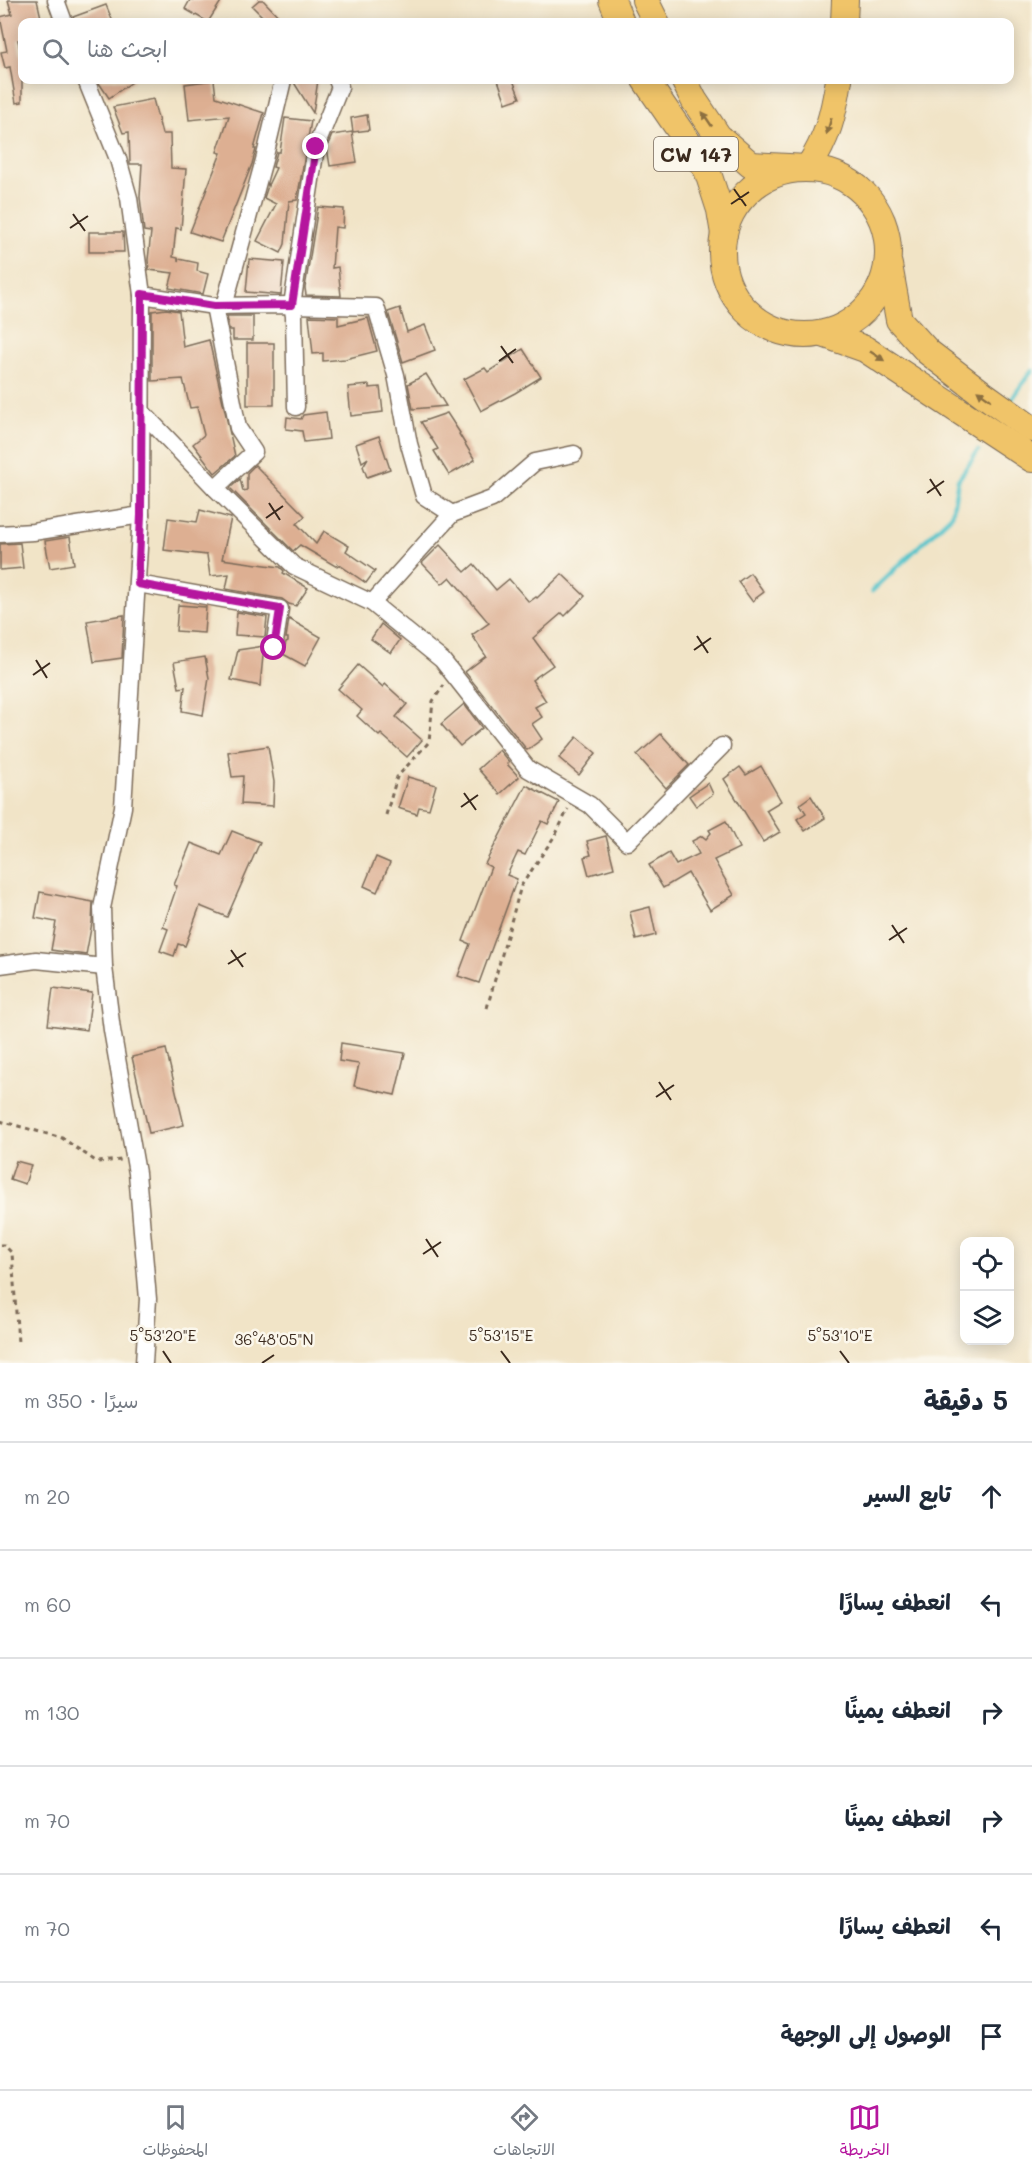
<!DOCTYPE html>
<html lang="ar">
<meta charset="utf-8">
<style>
:root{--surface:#fff;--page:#f2f2f3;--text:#1f2937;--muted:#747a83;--line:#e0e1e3;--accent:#b5179e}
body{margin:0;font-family:Mali,"Playpen Sans Arabic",sans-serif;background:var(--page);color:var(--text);direction:rtl}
.controls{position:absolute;right:18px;bottom:18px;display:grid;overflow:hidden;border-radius:12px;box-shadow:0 3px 15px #0003}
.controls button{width:54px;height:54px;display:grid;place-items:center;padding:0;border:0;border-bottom:2px solid var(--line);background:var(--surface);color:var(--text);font:30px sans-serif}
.stop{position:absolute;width:18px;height:18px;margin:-14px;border:4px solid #b5179e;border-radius:50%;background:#fff}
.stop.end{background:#b5179e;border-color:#fff;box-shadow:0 2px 6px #0008}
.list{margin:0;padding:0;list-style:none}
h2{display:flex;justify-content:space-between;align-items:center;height:78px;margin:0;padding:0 24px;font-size:26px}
h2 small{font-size:20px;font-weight:400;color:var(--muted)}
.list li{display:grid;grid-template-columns:39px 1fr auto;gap:18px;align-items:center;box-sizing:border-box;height:108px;padding:0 24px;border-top:2px solid var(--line)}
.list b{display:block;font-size:22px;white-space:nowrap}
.list em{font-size:20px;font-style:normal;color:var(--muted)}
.icon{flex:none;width:33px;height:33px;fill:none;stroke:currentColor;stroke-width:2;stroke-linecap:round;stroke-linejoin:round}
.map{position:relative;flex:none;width:1032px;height:1363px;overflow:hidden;direction:ltr}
.search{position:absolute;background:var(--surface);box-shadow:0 3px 15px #0003;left:18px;right:18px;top:18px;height:66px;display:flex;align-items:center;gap:15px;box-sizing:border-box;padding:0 21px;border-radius:12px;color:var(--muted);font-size:22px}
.sheet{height:726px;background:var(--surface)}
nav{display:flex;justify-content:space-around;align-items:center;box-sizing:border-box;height:84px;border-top:2px solid var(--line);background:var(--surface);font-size:16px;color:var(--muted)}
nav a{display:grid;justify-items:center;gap:3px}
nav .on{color:var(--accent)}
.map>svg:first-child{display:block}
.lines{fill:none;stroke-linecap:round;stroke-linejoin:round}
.stream{stroke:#56c4cb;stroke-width:4.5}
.building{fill:#ddaf92}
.minor-casing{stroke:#7b6b59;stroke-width:19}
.highway-casing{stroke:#7b6b59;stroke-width:28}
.path{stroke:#7b6b59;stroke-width:3;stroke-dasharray:4.5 4.5;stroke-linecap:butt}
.minor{stroke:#fff;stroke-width:16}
.highway{stroke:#f0c469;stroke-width:26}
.oneway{fill:#8c6f40}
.route{stroke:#b5179e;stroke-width:8}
.ticks{fill:none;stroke:#3b2a1e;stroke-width:2}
.labels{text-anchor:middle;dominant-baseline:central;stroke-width:5;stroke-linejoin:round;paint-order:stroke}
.shield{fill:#fbf7ec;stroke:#75685c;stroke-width:1.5}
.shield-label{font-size:20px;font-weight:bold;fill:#3b2a1e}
.ticks-label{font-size:15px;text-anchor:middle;fill:#3b2a1e;stroke:#fbf7ec;stroke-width:5;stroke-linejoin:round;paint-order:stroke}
</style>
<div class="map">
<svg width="1032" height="1363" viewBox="0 0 1032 1363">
<rect width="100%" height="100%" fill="#fbf7ec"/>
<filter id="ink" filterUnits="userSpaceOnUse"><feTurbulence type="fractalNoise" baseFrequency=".0167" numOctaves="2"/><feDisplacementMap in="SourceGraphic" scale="12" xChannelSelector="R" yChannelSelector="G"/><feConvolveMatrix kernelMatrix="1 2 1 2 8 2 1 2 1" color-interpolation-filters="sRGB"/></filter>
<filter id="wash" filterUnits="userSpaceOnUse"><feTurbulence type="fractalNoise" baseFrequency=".008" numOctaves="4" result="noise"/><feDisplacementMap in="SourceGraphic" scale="24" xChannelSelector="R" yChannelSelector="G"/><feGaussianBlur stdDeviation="1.35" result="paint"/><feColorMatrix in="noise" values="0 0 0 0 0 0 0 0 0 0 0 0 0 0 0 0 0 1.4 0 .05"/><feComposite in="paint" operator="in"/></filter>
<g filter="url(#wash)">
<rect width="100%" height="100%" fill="#f1e4c7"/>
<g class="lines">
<!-- stream -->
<g class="stream">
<path d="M1010,402L1032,370"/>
<path d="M872,591L952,515L958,480L978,451"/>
</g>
</g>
<g id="blocks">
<!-- building -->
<g class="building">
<path d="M8,0H37L42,22H22V40H18L22,58V102L16,103L10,67L5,68L1,52L7,51L0,17L12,14Z"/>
<path d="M190,0H222L208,22L185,9Z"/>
<path d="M259,0H263L284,22H268L252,6Z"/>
<path d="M106,5L113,22H74L73,17Z"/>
<path d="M97,80H135L109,98Z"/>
<path d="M214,80L216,97L264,113L254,149H256L252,164L221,242L190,232L221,153L217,152L229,116L189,120L185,84Z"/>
<path d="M293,80H318L313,113L293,81Z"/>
<path d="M498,80H513L520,98L506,103Z"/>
<path d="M153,99L162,134H170L171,168L186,169L181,229L176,228L173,257L178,258V261L179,259L198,263L197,271L208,274L203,294L169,288L173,273L149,270L148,260L151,232L144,231L140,197L142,164H130L129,132L123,133L113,107Z"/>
<path d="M367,115L369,130L353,132L351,118Z"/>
<path d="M285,118L311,121L297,200L289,201L285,244L281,253L257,241L276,204L264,198L269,183L276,168L273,167L277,152H280Z"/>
<path d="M352,132L357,162L330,166L327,147L332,135Z"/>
<path d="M318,207L344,209L343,228L335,227L332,268L338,267L341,296L306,295L305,288Z"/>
<path d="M89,232H123L124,252H89Z"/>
<path d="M249,259L284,262L281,295L246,292Z"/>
<path d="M400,308L407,332L425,325L435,350L403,362L388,312Z"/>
<path d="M166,309L179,311L183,347L209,340L235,456L215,473L193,444L204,435L197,407L190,408L183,379L152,381V311Z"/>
<path d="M227,316H253V340H233V330H229Z"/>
<path d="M309,316L338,317V325L368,318L377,351L345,359L323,361V353L313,354Z"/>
<rect x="247" y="343" width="27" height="62"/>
<path d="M523,349L541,377L515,393L481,411L464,379L485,368L488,372Z"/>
<path d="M426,374L446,406L413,409L408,384Z"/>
<path d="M369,385V388L380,387L383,412L351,416L348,387Z"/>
<path d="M326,412L329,439L304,442L302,431L286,429L287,417L301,419L303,415Z"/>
<path d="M447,413L460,433L459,434L475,460L449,475L434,451L438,449L421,422Z"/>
<path d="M379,436L390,469L367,477L363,466L368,458L362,462L356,444Z"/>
<path d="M255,465L305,516L297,524L316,544L324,531L349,546L346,551L375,571L366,583L338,564L337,567L300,545L293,551L230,488L240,479L243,491L247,490V473Z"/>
<path d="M200,510L231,518L222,559L280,567L284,571L283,573L308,588L296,606L289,604L282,599L226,589L229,574L210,576L207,555L164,550L168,518L197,522Z"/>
<path d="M70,537L74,564L50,568L45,541Z"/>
<path d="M20,543L23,568L0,570V544Z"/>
<path d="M440,545L465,572L474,564L496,590L509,579L529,602L536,597L537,598L562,574L585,596L565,616L562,613L533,638L553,665L532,680L546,701L535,707L542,717L532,724L542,739L527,750L465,672L486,656L472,635L489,623L450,577L442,584L422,563Z"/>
<path d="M750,573L764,592L752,601L738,582Z"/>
<path d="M178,605L206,607L204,633L176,631Z"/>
<path d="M237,612L267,617L265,637L235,635Z"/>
<path d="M124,615L122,658L94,662L87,621Z"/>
<path d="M289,619L321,637L305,666L283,654L286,642L288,641V638H286Z"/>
<path d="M381,624L400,640L391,653L371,639Z"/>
<path d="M264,646L260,686L231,680L238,650Z"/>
<path d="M205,657L209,678L203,715L182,711L185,687L179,688L174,662Z"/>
<path d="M358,665L383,687L385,684L407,704L396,717L422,740L407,757L381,734L379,736L357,716L362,710L338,689Z"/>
<path d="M464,704L482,728L460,746L441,724Z"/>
<path d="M661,734L689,765L666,788L637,755Z"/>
<path d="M577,737L596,753L579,775L559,758Z"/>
<path d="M268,746L274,782L273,806L241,804L243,776L232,777L228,752Z"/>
<path d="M499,750L509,762L507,764L519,777L500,794L478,769Z"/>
<path d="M761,766L781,801L766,810L780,832L763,842L724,779L740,767L746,775Z"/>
<path d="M408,777L436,785L429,809L419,807L417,814L398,808Z"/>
<path d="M708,783L713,794L696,806L689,796Z"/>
<path d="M526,785L559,802L548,824L542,821L525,855L518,852L507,875L517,879L479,983L458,976L470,944L463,941L491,867L485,864Z"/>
<path d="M811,796L825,818L805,831L797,819L806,813L800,804Z"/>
<path d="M726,821L739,848L714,860L734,895L710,910L688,873L663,888L649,865L669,853L676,865L699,854L692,841L702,836L706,839L711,833L709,830Z"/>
<path d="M232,831L260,842L227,917L200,906L185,946L178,944L174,956L160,951L168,929L163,927L177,886L174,885L191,843L221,855Z"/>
<path d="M606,836L614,868L589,875L584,857L591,855L587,841Z"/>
<path d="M376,857L390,863L377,892L364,886Z"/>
<path d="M40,892L93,902L92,923L86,955L51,950L56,922L35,918Z"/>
<path d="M650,907L656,935L636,940L630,912Z"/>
<path d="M53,988L92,993L87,1030L48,1025Z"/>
<path d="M341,1043L405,1053L395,1095L354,1086L359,1064L339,1061Z"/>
<path d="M166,1049L184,1125L149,1133L132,1057Z"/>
<path d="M16,1161L31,1165L25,1184L10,1179Z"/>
</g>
</g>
</g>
<g filter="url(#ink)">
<use href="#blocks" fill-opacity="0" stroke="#7b6b59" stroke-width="1.5"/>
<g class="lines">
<!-- minor casing -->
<g class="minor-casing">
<g id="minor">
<path d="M56,0L64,22"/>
<path d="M142,295L214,306L292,305L376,307L396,375L409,444L424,496L452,514"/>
<path d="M214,306L238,428L254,452L215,488"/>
<path d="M224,306L264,160L283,80"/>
<path d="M296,407L294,316L292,305L316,147L340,87L337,80"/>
<path d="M142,412L215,488L294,566L372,603L442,660L528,769L590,805L627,842L722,746"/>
<path d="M141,515L123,807L102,908L104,967L112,1030L137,1173L148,1299L144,1363"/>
<path d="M0,534L33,532L141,515L142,295L129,198L118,159L86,80"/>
<path d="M138,584L280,609L274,648"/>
<path d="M372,603L452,514L492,499L535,462L574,454"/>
<path d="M0,965L36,960L104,967"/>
</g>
</g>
<!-- highway casing -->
<g class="highway-casing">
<g id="highway">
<path d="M612,0L621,22"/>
<path d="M645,0L656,22"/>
<path d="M844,22L845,0"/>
<path d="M645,80L707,170L720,210L724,234"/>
<path d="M684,80L694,100L718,136L751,165L808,168C828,137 833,116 839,80"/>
<circle cx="805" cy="252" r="83"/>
<path d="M889,265L899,320L928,352L983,394L1032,429"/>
<path d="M823,334L865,349L1032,459"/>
</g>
</g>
<!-- path -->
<g class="path">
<path d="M386,815L397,777L429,742L433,701L444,685"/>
<path d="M487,1008L521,886L556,834L568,809"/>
<path d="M0,1121L62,1138L97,1162L121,1160"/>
<path d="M0,1245H4L12,1253L18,1343"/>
</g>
<!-- minor -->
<use href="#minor" class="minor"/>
<!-- highway -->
<use href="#highway" class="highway"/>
</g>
<!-- one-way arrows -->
<defs><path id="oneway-solid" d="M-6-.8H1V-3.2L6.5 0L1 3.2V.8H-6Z" transform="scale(1.5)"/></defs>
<g class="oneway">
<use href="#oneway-solid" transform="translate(707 119) rotate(-124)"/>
<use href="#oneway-solid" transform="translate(829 126) rotate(107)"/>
<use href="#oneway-solid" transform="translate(877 356) rotate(33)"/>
<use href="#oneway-solid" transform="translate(984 395) rotate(-144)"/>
</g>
</g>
<g class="lines" filter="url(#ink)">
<!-- route -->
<path class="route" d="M274,648L280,609L138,584L141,515L142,294L214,306L292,305L316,147"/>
</g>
<!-- ticks -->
<path class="ticks" d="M734,189L746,206M731,204L749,192M73,214L85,231M70,228L88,216M501,346L513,363M499,361L516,349M930,479L941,496M927,493L944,481M269,503L280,520M266,518L283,506M697,636L708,653M694,650L711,638M36,660L47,678M33,675L50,663M464,793L476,810M461,807L478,795M892,925L904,943M889,940L907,928M231,950L243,967M228,964L246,953M659,1082L671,1100M656,1097L674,1085M426,1239L438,1257M423,1254L441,1242M163,1351L171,1363M501,1351L510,1363M840,1351L849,1363M262,1363L274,1355"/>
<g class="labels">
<!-- shield labels -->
<rect class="shield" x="654" y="137" width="84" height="34" rx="4.5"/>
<g class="shield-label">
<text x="696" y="154">CW 147</text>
</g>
</g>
<g class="ticks-label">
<text x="163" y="1341">5°53'20"E</text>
<text x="501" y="1341">5°53'15"E</text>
<text x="840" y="1341">5°53'10"E</text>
<text x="274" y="1345">36°48'05"N</text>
</g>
</svg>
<div class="controls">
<button><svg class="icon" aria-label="locate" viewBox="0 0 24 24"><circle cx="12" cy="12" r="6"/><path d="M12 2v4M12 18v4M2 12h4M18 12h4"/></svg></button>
<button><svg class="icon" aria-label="layers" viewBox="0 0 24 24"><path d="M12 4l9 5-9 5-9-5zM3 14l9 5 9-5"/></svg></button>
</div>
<div class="stop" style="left:274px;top:648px"></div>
<div class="stop end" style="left:316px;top:147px"></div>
<div class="search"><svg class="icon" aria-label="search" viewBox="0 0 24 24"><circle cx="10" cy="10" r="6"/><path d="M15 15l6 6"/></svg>ابحث هنا</div>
</div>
<section class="sheet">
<h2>5 دقيقة<small>سيرًا · 350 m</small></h2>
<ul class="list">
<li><svg class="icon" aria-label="ahead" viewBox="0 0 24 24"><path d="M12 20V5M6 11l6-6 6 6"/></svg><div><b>تابع السير</b></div><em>20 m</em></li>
<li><svg class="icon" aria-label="left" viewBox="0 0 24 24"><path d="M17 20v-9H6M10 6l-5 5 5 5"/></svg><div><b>انعطف يسارًا</b></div><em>60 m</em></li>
<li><svg class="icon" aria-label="right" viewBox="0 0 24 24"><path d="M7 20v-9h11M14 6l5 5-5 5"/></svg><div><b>انعطف يمينًا</b></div><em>130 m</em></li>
<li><svg class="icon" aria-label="right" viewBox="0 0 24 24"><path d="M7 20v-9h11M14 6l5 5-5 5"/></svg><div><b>انعطف يمينًا</b></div><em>70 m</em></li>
<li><svg class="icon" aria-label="left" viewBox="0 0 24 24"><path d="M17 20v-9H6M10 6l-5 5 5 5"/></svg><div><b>انعطف يسارًا</b></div><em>70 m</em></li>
<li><svg class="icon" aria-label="arrive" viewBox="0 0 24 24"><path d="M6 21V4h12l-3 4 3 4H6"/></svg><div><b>الوصول إلى الوجهة</b></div></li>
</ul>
</section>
<nav>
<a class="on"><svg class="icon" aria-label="map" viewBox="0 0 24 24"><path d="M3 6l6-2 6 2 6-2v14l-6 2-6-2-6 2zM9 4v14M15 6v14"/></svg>الخريطة</a>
<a><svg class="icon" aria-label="directions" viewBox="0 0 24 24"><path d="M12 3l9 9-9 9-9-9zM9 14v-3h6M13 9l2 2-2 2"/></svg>الاتجاهات</a>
<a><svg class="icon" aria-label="saved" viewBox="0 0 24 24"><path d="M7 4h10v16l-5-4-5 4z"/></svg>المحفوظات</a>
</nav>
